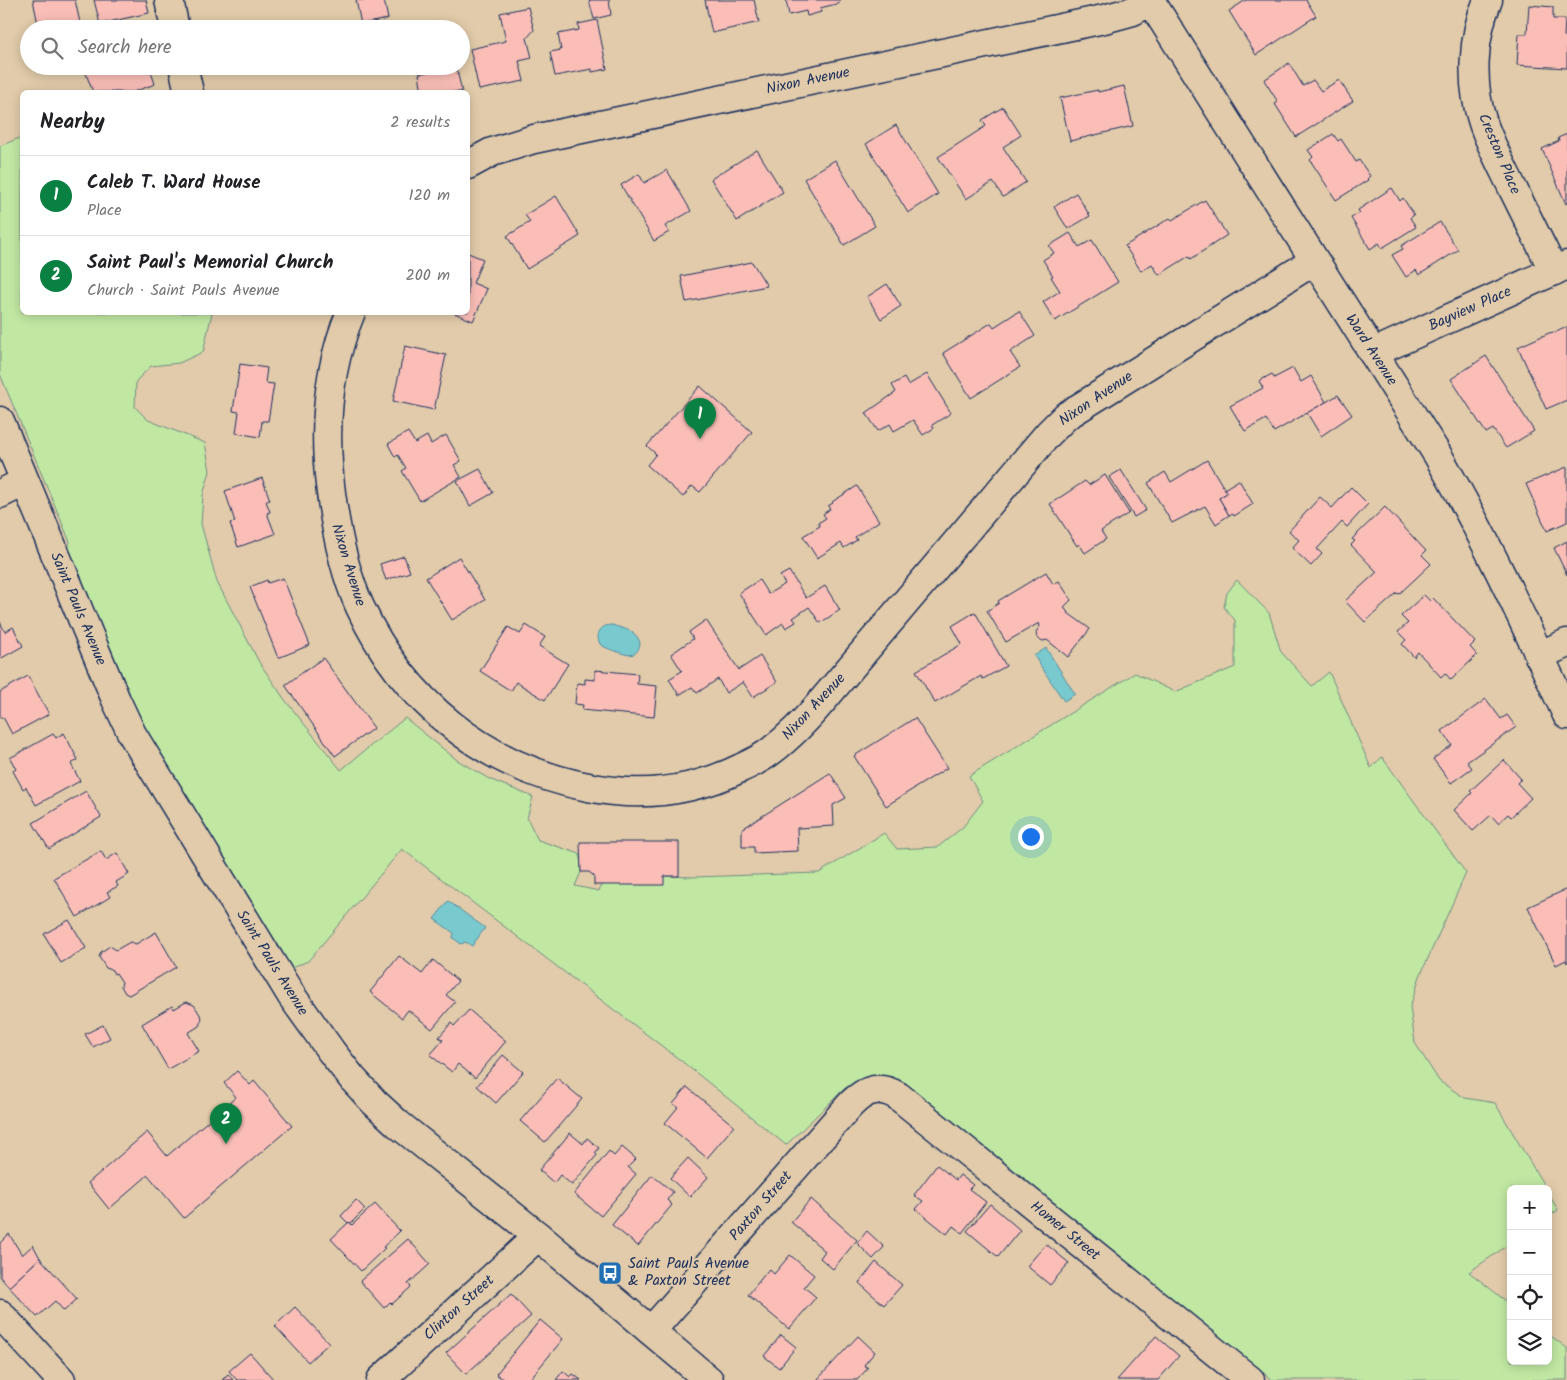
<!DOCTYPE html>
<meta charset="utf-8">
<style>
:root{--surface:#fff;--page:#f2f2f2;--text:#202124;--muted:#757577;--line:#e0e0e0;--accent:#0b8043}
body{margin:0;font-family:Kalam,sans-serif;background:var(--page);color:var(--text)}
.controls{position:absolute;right:15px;bottom:15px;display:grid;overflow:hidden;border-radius:8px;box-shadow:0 2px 12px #0003}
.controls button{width:45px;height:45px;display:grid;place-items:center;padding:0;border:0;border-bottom:1px solid var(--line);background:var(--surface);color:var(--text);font:25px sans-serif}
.you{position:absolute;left:1030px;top:836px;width:18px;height:18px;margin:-12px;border:4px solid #fff;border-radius:50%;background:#1a73e8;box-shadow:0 0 0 8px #1a73e833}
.badge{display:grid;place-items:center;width:32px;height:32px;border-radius:50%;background:var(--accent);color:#fff;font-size:16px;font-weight:700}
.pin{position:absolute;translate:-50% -41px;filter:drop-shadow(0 1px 2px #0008)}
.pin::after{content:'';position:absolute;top:26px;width:18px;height:15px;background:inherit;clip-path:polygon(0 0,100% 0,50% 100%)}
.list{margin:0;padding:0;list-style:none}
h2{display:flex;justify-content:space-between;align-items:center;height:65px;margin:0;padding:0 20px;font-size:21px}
h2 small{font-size:16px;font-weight:400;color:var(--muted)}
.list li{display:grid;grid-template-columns:32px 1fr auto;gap:15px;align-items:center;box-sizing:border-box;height:80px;padding:0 20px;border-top:1px solid var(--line)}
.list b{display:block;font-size:19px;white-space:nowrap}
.list p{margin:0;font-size:16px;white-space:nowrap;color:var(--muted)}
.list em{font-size:16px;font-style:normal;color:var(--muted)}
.icon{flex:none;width:28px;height:28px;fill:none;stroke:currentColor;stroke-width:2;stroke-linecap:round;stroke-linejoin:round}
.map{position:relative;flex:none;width:1567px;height:1380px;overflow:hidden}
.search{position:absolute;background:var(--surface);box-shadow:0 2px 12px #0003;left:20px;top:20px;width:450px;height:55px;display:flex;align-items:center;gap:12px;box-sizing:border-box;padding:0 18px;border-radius:28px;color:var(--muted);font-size:19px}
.panel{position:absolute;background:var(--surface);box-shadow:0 2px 12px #0003;left:20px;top:90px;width:450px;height:225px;border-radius:8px}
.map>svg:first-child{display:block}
.green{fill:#c1e8a3;stroke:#6e8c80}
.water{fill:#79cacf;stroke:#538ca2}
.building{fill:#fabeb7;stroke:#1b2f5e}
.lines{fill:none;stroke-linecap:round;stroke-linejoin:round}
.minor-casing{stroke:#1b2f5e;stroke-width:31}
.major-casing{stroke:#1b2f5e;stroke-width:31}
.minor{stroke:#e1cbaa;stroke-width:28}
.major{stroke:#e1cbaa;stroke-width:28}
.labels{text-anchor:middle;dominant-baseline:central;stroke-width:4;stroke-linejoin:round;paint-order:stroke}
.street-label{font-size:15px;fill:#1b2f5e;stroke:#e1cbaa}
.poi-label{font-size:15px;fill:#1b2f5e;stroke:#e1cbaa;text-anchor:start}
</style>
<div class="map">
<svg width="1567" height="1380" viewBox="0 0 1567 1380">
<rect width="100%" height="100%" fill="#e1cbaa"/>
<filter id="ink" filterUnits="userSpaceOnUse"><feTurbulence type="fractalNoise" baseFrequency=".02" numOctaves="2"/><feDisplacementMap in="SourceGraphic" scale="10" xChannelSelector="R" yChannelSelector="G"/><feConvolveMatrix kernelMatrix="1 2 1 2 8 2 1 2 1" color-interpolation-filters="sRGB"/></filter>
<g filter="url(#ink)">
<!-- green -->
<g class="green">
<path d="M22,137V312L212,313L203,352L179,363L151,366L136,381L135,407L148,420L205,443L210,471L203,495L201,524L217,582L259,662L285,700L341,770L405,718L457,760L489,779L533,797L527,818L538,840L580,854L581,872L575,886L599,891L601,885L664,876L693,877L819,873L884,833L897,849L938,847L963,827L983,801L969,776L1135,673L1175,692L1235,667V620L1224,607L1227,593L1237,580L1269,613L1281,652L1312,686L1329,672L1371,768L1382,757L1466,873L1420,976L1410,1007L1415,1043L1439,1081L1465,1098L1495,1103L1546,1189H1511V1243L1469,1272L1511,1305V1361H1548V1334L1567,1348V1380H1272L987,1153L902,1082L885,1077L870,1079L845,1088L786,1145L679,1059L402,849L308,961L291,968L141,726L66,558L70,542L0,374V146Z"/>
<path d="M1548,1193L1558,1210L1548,1217Z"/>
</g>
<!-- water -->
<g class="water">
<path d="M612,625C623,629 638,630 640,644C637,659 626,655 615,651C610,649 605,648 600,644C595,634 600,625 612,625Z"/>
<path d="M1046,648L1075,694L1064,701L1034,656Z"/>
<path d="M448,901L485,928L472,946L466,942L461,944L453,938L454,933L434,919Z"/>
</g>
<!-- building -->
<g class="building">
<path d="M33,0H75L80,23L53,29H39Z"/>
<path d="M94,0H146L149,13L100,24Z"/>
<path d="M356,0H384L388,19L361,24Z"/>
<path d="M589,0H609L611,15L594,19Z"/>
<path d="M705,0H754L759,22L712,33Z"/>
<path d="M786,0H839L840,3L820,8L821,12L807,16L806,11L789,15Z"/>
<path d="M1246,0H1306L1316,16L1256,55L1229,11Z"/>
<path d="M1529,5L1553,7V19H1565L1564,36H1567V68L1517,65L1519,34H1527Z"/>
<path d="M528,7L534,30L527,38L532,58L519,61L524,81L479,90L470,49L506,41L500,13Z"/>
<path d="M236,19L239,29H210L209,25Z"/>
<path d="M597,20L607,69L592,72V69L555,76L550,52L561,50L558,34L579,30L578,24Z"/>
<path d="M132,23L134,29H116Z"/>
<path d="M1289,63L1303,86L1313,80L1321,91L1339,80L1353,101L1296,137L1275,104L1278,102L1264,80Z"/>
<path d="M83,66H149L155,84L133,92H93Z"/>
<path d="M452,66H456L462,92H422L419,74Z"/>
<path d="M1124,86L1133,126L1070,141L1060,98L1098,90V92Z"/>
<path d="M1003,107L1021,135L1003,147L1026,182L1003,197L993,182L966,199L938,157L986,126L982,120Z"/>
<path d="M896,125L938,194L908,213L866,144Z"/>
<path d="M1333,134L1338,141L1341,139L1356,162L1359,160L1370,176L1367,179L1368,180L1336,200L1310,160L1313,157L1308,150Z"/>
<path d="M1567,134V203L1566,204L1542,149L1559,141L1558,138Z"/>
<path d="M757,150L783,192L737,221L711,179Z"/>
<path d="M835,160L875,226L844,245L804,179Z"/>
<path d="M667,170L691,211L665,226L669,232L654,241L621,185L639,174L644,183Z"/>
<path d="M1392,188L1400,201L1403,198L1414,215L1410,218L1416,227L1382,248L1379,243L1370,249L1351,218L1360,213L1358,210Z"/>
<path d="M1076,193L1090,216L1068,229L1054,207Z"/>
<path d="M556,196L580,236L527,269L507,236L530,222L525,215Z"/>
<path d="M1205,200L1227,235L1191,259L1189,256L1159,275L1152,264L1141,271L1125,246L1170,218L1172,220Z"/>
<path d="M1440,222L1458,250L1419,275L1416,270L1406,277L1392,255L1403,249L1401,246Z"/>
<path d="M1070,233L1079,247L1092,240L1118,282L1055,321L1043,302L1060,291L1051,277L1053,276L1043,260L1054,253L1049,246Z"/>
<path d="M468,253L483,259L473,283L487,289L473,321L452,312H468Z"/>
<path d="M752,262L767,286L686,302L681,276Z"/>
<path d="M887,284L901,306L881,319L867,297Z"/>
<path d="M1019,311L1035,336L1010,352L1020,367L971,398L943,353L991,323L994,327Z"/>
<path d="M1567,327V400L1546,409L1518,347L1549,333L1554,332V333Z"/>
<path d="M405,346L446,355L434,410L393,401Z"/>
<path d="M1486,356L1534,431L1506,448L1493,429L1486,433L1451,379Z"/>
<path d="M240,364L267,368L265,383L274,384L268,421H262L260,437L236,433L239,412L233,411Z"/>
<path d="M1293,368L1301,382L1311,376L1326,402L1274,432L1266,419L1245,431L1230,406L1263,388L1259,381L1272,374L1274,378Z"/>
<path d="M927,374L951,413L932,425L934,428L923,435L913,420L894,431L890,424L878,431L866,413L896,392L892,385L904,378L908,385Z"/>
<path d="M700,386L752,432L700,492L692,486L683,497L647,465L656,454L647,446Z"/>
<path d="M1338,395L1352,415L1321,436L1307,413Z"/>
<path d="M408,432L415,443L427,436L431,444L446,435L461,461L454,465L461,477L420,501L402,471L406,468L398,455L395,457L388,444Z"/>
<path d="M1207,460L1227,493L1219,498L1229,515L1216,524L1205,506L1172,523L1148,483L1165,472L1171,482Z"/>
<path d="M1567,467V522L1547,531L1526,484Z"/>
<path d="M480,469L493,493L470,506L457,481Z"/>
<path d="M1121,470L1146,510L1134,517L1109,477Z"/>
<path d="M1105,475L1129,513L1101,531L1106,539L1085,553L1079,544L1077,546L1050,504L1085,481L1089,485Z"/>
<path d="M262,478L270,500L266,501L270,512L267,513L275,534L238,547L230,523L235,522L225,491Z"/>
<path d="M1239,480L1253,504L1234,516L1233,514L1229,515L1219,498L1227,493L1224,489Z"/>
<path d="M857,486L879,521L855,537L857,540L844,548L841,543L817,558L803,536L820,526L818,523L826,518L823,514L830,509L828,506L833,503L832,502Z"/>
<path d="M1351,487L1368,504L1347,527L1342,522L1317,549L1322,554L1311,566L1292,548L1299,540L1289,531L1320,497L1332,508Z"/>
<path d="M1385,507L1426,551L1422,555L1431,564L1399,594L1397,593L1365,622L1345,601L1377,572L1351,545L1355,541L1352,539Z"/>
<path d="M1567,541V575L1554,548Z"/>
<path d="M404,556L410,572L386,580L380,564Z"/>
<path d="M459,557L485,600L452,620L426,578Z"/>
<path d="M789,571L806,598L825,586L840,610L820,623L809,607L793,618L796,622L786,628L783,623L766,635L739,593L759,580L768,594L785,584L780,576Z"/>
<path d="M1046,572L1053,584L1059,581L1071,600L1064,607L1068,613L1090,629L1068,657L1047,640L1043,641L1037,638L1036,632L1040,626L1039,623L1006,642L987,611L999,603L998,601Z"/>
<path d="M283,578L310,645L278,658L250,587L267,580L268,583Z"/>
<path d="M1424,595L1430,601L1433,598L1475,642L1470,647L1477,655L1451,680L1445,673L1441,677L1418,652L1414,657L1402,644L1406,640L1398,632L1408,623L1401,616Z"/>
<path d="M975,612L1006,666L983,679L981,676L935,703L916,671L962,644L952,626Z"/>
<path d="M706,620L739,670L760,656L777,682L753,697L743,682L726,693L718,679L697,693L692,687L679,695L669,679L682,671L671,654L693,639L689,632Z"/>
<path d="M0,622L5,632L13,627L23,646L0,659Z"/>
<path d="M526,625L545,637L539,646L568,664L545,700L516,682L511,691L480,671L508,627L520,634Z"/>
<path d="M323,658L374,728L335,756L285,685Z"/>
<path d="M595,670L638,674L637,684L657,686L654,717L582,710L583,705L575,704L577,683L585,684V679L595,680Z"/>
<path d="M28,676L49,714L12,734L3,717L0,718V692Z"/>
<path d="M1486,699L1501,719L1507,715L1516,727L1467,762L1472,768L1451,783L1433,759L1452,745L1442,731Z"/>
<path d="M915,718L947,768L886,806L854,756Z"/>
<path d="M64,733L78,760L71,764L80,781L36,805L26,787L23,789L13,771L16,769L10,758L53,734L56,738Z"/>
<path d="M1504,760L1521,779L1517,783L1531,798L1511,817L1508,814L1498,823L1491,815L1473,831L1454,810L1472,793L1470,791Z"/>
<path d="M830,773L846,798L833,805L834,826L797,828L798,851L754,853V847H742V829Z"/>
<path d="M86,791L101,817L49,849L33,823Z"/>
<path d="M580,842H679V876H664V885H594V876L589,872H581Z"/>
<path d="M101,851L106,860L117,853L129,874L116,882L118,886L107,892L110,897L77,917L54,878Z"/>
<path d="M1567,889V963L1566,960L1556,965L1528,907Z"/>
<path d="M69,920L86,948L61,963L44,934Z"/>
<path d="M156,932L176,967L129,995L125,993L121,986L122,982L116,973L114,974L112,970L106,968L99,957L101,952L110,946L116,950L130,942L136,944Z"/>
<path d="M399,956L422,974L433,960L458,981L446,995L455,1002L432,1029L408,1010L402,1018L370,992Z"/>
<path d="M186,1002L194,1005L202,1018L199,1026L188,1033L199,1051L168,1069L142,1024L172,1006L174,1009Z"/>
<path d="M469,1010L506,1041L475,1078L458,1064L452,1072L430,1055L443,1040L439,1037L451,1023L454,1026Z"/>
<path d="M103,1025L110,1038L93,1047L85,1034Z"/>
<path d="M503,1055L523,1072L496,1103L477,1086Z"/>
<path d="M237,1071L250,1085L254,1081L292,1126L184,1218L148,1175L109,1209L88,1183L147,1132L167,1156L236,1097L224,1083Z"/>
<path d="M557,1078L582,1099L545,1142L520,1121Z"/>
<path d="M687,1087L734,1126L707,1158L665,1123L678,1107L673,1104Z"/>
<path d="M570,1133L583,1144L587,1138L599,1148L595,1153L597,1155L572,1185L560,1175L554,1183L539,1170Z"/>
<path d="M622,1147L636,1159L628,1167L636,1174L601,1216L574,1194L609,1151L614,1156Z"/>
<path d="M688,1158L708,1177L690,1197L670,1178Z"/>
<path d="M937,1165L956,1180L960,1175L973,1185L969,1189L986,1202L962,1233L953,1226L947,1234L916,1209L923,1201L914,1195Z"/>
<path d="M652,1175L673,1192L667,1200L672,1205L638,1246L612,1225Z"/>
<path d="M811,1199L857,1240L833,1269L820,1258L825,1251L791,1222Z"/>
<path d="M356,1200L365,1209L351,1223H348L341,1216Z"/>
<path d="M375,1204L400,1231L383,1247L385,1248L361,1271L331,1239L349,1222L352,1225Z"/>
<path d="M990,1204L1020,1230L998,1257L967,1231Z"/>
<path d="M867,1231L884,1247L873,1259L857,1243Z"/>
<path d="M9,1234L22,1255L33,1245L40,1258L9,1287L0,1277V1243Z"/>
<path d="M408,1239L430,1264L408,1284L411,1287L392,1304L390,1302L384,1308L360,1281Z"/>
<path d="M1046,1244L1069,1263L1050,1285L1027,1266Z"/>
<path d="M790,1255L814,1275L804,1287L816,1297L789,1329L748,1295L769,1269L774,1274Z"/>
<path d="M40,1258L77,1299L64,1311L55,1301L37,1317L9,1287Z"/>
<path d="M876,1262L902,1285L884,1305L859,1283Z"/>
<path d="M511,1294L531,1316L466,1374L446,1353Z"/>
<path d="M295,1307L329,1343L308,1362L275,1326Z"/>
<path d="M540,1320L563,1339L529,1380H504L496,1374Z"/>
<path d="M781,1335L796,1347L779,1368L764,1356Z"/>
<path d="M858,1336L875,1352L864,1365L868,1368L857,1380H817Z"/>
<path d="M1156,1336L1179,1356L1158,1380H1117Z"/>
<path d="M250,1353L274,1380H237L229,1371Z"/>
<path d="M563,1371L570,1377L573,1374L581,1380H556Z"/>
<path d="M228,1374L233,1380H222Z"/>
</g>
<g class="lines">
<!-- minor casing -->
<g class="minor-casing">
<g id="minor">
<path d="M169,0L175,29"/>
<path d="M1150,0L1437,454C1486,538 1526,626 1567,715"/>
<path d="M1488,0C1472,37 1470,85 1483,123C1491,146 1503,168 1513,189C1527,217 1540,244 1554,271"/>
<path d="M183,66L189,92"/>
<path d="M468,165L492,152L534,139L1104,19L1133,11L1150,1"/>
<path d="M351,312C327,369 323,433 331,493C336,531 344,572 360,607C404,702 485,767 588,787C641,798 692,792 741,768C752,763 762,758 771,751C791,736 808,718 824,699L1048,434L1066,416L1314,261"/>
<path d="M1373,353L1567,265"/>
<path d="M0,494L24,482"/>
<path d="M1539,656L1567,643"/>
<path d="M0,1314L61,1380"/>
<path d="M651,1331L851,1104C866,1089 879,1085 898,1096L1250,1380"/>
<path d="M381,1380L538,1236"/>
</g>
</g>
<!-- major casing -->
<g class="major-casing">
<path id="major" d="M0,421L116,700L132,734L291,995L331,1051L352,1078L374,1102L398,1124L538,1236L709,1380"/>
</g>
<!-- minor -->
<use href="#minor" class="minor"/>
<!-- major -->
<use href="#major" class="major"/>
</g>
</g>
<!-- icons -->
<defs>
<g id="bus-square" transform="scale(1.25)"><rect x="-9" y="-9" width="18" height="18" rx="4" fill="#1f6fb2" stroke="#e1cbaa"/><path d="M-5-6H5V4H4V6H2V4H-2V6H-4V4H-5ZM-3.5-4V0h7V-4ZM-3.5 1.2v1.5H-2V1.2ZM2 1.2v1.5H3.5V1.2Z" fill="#fff"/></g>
</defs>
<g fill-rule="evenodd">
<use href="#bus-square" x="610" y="1273"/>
</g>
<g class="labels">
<!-- street labels -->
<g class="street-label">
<text transform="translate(808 81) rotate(-12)">Nixon Avenue</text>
<text transform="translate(1499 154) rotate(67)">Creston Place</text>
<text transform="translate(1470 309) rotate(-24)">Bayview Place</text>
<text transform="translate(1371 350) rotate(57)">Ward Avenue</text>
<text transform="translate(1096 399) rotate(-34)">Nixon Avenue</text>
<text transform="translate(348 565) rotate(73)">Nixon Avenue</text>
<text transform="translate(78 609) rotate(67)">Saint Pauls Avenue</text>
<text transform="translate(814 707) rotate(-47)">Nixon Avenue</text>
<text transform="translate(272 963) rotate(58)">Saint Pauls Avenue</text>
<text transform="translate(761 1206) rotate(-49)">Paxton Street</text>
<text transform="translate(1065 1231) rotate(39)">Homer Street</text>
<text transform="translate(459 1308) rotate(-42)">Clinton Street</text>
</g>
<!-- poi labels -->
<g class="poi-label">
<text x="628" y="1264">Saint Pauls Avenue<tspan x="628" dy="17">&amp; Paxton Street</tspan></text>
</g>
</g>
</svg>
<div class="controls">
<button>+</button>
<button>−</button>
<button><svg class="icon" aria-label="locate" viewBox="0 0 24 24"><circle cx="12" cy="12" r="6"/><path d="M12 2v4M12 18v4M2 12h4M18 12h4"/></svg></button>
<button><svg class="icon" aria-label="layers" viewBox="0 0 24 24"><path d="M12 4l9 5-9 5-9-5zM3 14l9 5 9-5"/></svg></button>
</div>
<div class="you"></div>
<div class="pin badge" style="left:700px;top:439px">1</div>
<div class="pin badge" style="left:226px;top:1144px">2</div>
<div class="search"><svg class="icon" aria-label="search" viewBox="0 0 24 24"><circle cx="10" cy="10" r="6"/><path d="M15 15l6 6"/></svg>Search here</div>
<section class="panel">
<h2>Nearby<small>2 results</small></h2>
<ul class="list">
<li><span class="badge">1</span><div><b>Caleb T. Ward House</b><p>Place</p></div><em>120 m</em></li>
<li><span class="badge">2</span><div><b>Saint Paul's Memorial Church</b><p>Church · Saint Pauls Avenue</p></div><em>200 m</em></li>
</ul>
</section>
</div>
